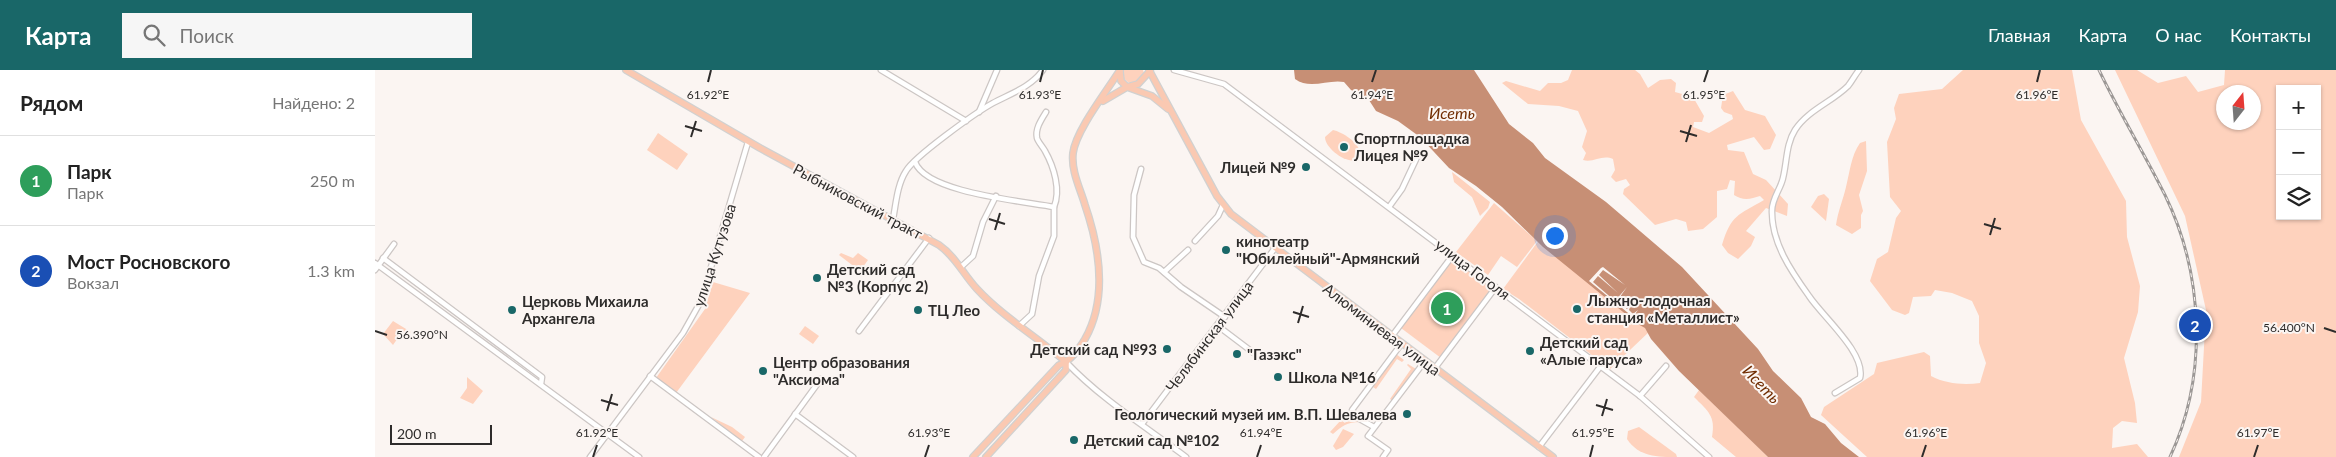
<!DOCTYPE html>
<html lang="ru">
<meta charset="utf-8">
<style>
:root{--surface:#fff;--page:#f6f6f6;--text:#222;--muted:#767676;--line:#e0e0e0;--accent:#196768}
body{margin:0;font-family:Lato,sans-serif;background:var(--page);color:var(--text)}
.controls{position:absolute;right:15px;top:15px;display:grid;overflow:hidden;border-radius:0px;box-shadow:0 1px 4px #0004}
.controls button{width:45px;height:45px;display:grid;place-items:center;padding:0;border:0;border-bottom:1px solid var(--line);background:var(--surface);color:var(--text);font:25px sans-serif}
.compass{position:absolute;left:1841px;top:15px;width:45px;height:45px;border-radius:50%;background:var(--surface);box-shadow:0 1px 4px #0004;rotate:17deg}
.scale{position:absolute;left:15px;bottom:12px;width:102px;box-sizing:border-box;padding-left:5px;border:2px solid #2e2c2b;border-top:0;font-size:14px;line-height:18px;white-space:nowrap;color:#2e2c2b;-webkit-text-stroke:4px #fbf5f2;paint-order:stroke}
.you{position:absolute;left:1179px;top:165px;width:18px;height:18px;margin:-12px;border:4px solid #fff;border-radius:50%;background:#1a73e8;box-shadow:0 0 0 8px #1a73e833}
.badge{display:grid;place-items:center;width:32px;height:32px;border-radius:50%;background:var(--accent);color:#fff;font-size:16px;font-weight:700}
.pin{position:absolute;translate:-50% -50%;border:2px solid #fff;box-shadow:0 1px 5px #0006}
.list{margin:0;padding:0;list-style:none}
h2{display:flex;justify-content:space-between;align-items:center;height:65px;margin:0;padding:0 20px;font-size:21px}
h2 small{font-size:16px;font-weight:400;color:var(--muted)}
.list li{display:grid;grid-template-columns:32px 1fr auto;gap:15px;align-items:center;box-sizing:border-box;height:90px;padding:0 20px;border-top:1px solid var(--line)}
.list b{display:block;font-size:19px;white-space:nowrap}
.list p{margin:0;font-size:16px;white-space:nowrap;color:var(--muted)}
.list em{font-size:16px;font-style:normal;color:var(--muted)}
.icon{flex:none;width:28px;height:28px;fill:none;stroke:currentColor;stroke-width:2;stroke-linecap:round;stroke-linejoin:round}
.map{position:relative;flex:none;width:1961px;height:387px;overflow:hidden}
header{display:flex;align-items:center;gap:30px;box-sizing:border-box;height:70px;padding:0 25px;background:var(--accent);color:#fff}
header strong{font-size:24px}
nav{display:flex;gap:28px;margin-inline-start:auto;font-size:18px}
.search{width:350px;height:45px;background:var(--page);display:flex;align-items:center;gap:12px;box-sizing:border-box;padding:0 18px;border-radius:0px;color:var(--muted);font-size:19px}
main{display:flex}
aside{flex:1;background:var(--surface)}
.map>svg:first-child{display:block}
.green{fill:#fed2bd;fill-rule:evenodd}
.water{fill:#c78f75}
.pier{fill:#fbf5f2}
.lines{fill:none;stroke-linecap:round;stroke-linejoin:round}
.minor-casing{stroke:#ccc6c4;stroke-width:7}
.major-casing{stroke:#d1d1d0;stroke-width:8}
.minor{stroke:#fff;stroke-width:4.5}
.major{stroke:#fac9b2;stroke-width:5.5}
.rail-casing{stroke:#9c9896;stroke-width:3}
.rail{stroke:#fbf5f2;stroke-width:1;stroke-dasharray:4;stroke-linecap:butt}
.ticks{fill:none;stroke:#2e2c2b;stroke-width:2}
.poi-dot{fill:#196768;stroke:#fbf5f2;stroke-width:2}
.labels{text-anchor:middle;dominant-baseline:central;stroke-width:4;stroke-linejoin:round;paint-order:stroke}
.poi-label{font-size:15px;font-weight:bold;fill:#2e2c2b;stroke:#fbf5f2;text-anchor:start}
.street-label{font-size:15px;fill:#2e2c2b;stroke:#fbf5f2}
.water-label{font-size:16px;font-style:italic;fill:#712d02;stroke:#fbf5f2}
.ticks-label{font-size:12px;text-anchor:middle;fill:#2e2c2b;stroke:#fbf5f2;stroke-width:4;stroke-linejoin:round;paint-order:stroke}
</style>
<header>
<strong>Карта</strong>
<div class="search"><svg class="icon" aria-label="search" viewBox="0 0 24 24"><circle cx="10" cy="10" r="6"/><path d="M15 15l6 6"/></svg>Поиск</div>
<nav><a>Главная</a><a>Карта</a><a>О нас</a><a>Контакты</a></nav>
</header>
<main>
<aside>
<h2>Рядом<small>Найдено: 2</small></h2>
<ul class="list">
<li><span class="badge" style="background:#2e9e5b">1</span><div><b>Парк</b><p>Парк</p></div><em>250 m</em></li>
<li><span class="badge" style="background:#1a4fb4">2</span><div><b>Мост Росновского</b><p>Вокзал</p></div><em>1.3 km</em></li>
</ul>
</aside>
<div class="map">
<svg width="1961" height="387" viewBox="0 0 1961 387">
<rect width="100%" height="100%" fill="#fbf5f2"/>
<!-- green -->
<g class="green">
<path d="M748,0H768L769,3L762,11L754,13L748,8Z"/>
<path d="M1197,0H1260L1265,4L1273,18L1285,10L1296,9L1301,13L1300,22L1318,27L1329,46L1327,52H1319L1318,57L1334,63L1358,49L1357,45L1349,42L1346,38L1348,25L1358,21L1370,40L1390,46L1401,65L1395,79L1389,80L1379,67L1352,75L1353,80L1369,82L1378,104L1391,110L1413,134L1412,146L1391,138L1371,161L1380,167L1376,176L1363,189L1353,183L1347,175C1356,145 1363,145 1389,130L1385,126C1376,129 1368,131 1359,125L1360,111L1355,110L1352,119L1342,121V147L1328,159L1313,161L1311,152L1301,149L1280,155L1248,124L1249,119L1255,115L1251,109L1241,112L1236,107L1240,100L1238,89C1227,84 1219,93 1208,90L1211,83L1207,77L1212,61L1203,41L1184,36L1153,34L1127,13L1131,11L1165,21L1173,13H1186L1193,10Z"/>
<path d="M1588,0H1697L1706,50L1751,131L1752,167L1765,216L1763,242L1749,288L1760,333L1762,353L1747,351L1738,358L1737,378L1762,374L1773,387H1492L1446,345L1449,337L1499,304L1502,293L1549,282L1555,286L1556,306C1571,314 1589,315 1605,313L1611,293L1604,273V246L1597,231L1577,223L1560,220L1556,226L1538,227L1534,243L1530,245L1517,240L1495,211L1502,189L1513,182L1521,148L1526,141L1515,127L1512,72L1521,49L1519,38L1524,24L1567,19Z"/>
<path d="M1740,0H1762L1783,13L1811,6L1823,22L1849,15L1850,0H1961V387H1804L1826,332L1831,240L1810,146ZM1905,19H1942V146H1905ZM1848,22H1878V52H1848Z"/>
<path d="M958,60C967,62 984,72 985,83L980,90C970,93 950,78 950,67Z"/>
<path d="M283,63L313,84L302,100L272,80Z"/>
<path d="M1491,71L1492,101L1484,125L1488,141L1486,145V158L1477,164L1461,155C1463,141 1468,130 1471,117C1475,101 1476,86 1485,73Z"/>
<path d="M1077,102L1115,132L1113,138L1105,146L1097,127L1079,112Z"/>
<path d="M1449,124L1454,129L1451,151L1436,137L1443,126Z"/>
<path d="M1119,133L1162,171L1142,197L1126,186L1113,205L1081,182Z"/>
<path d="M1164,170L1276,260L1235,299L1144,229L1128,219Z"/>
<path d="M466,183L478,188L483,183L493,190L485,201L464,185Z"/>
<path d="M1078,188L1118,218L1066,288L1026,258Z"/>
<path d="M338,212L375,223L301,323L281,308L330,239Z"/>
<path d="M18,251L36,262L25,265L18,275L8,264Z"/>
<path d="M430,256L444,266L438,274L424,264Z"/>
<path d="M1021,284L1029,290L1027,292L1022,289L1001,319L998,317Z"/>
<path d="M1033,294L1041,299L1025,322L1018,328V331L1015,329L1036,299L1032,295Z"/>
<path d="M92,307L108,321L98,334L85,328L92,318Z"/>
<path d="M1324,320L1386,380L1393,387H1361L1337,367C1341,346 1333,341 1319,327Z"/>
<path d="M975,346L985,352C972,352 967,356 958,364L955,362L966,350L970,353Z"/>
<path d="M336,347L357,357L370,367L367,371Z"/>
<path d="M1264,357L1301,384L1302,387C1282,387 1264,387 1252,369L1253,361Z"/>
<path d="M968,359L979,364L968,377L961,380L958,376Z"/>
</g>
<!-- water -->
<path class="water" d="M919,0H1099L1134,54L1158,73L1170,88L1231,132L1307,197L1383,279L1398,301L1426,328L1436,347L1450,354L1466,373L1484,387H1393L1304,301L1276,269L1270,258L1254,249L1253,246L1168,177L1127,137L1101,116L1074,98L1045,67L1023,51L1001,41L992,27L976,20L969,12C953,9 935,20 920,9Z"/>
<!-- pier -->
<path class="pier" d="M1226,198L1228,197L1250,215L1228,200L1224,205L1243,223L1223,206L1218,212L1240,231L1252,217L1242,231L1252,239L1256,234L1254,240L1258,244L1263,240L1258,247L1214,211Z"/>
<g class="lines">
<!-- minor casing -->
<g class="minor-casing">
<g id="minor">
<path d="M506,0L591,51"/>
<path d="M799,0L849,14L1265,326L1334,387"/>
<path d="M604,42L622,0"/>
<path d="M671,42C666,50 660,59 662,68C663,72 668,77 670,81C679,97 686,120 679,137"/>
<path d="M540,92C551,123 648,131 679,137V166L664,206L657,244L644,256"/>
<path d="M766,99L759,125L758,167L769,192L784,198L806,217L850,247"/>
<path d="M1014,137L1027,119L1044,83"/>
<path d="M518,149C521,134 522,115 531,101C540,86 600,43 618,33C635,24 656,17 668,0"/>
<path d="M820,171L843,146L848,135"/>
<path d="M8,188L167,307L166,314"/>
<path d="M0,193L264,387"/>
<path d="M586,197L598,186L608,152L621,126"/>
<path d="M0,200L19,174"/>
<path d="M789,202L813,180"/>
<path d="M843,256L884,287"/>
<path d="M484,261L554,168"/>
<path d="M1017,266L1078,185"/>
<path d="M691,292C726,329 771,357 811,387"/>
<path d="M1060,298L1121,217"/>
<path d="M275,306L384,387"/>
<path d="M1460,323L1485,308C1491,283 1447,246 1434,226C1416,201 1396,172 1397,140C1397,129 1406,118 1408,108C1412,92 1411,74 1420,60C1433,40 1457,32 1473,16C1477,11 1480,5 1484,0"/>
<path d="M1265,326L1291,296"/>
<path d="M420,344L478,387"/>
<path d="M767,354L900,178"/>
<path d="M999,357L981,347L977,340L1027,273"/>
<path d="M1164,377L1225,297"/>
<path d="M215,387L308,263L326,231L373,72"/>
<path d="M389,387L446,309"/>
<path d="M1008,387L1013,380L993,366L1050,291"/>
</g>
</g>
<!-- major casing -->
<g class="major-casing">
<g id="major">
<path d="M251,0L385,78L564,175C581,187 588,204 602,219C628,247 662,267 691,292"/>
<path d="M774,0L842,126L856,144L1178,387"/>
<path d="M745,2L746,11L752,17L763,14L775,1"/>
<path d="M728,31L752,17L777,26L793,39"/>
<path d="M598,387L684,295C696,291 704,279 710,269C733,228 724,176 710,135C705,118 696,101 698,83C701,60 732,21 745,0"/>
<path d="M611,387L691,300V292"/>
</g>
</g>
<!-- minor -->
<use href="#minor" class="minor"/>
<!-- major -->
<use href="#major" class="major"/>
<!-- rail casing -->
<g class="rail-casing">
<path id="rail" d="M1724,0C1744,42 1769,83 1790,125C1829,205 1833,306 1795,387"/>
</g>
<!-- rail -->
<use href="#rail" class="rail"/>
</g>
<!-- ticks -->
<path class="ticks" d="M333,12L336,0M665,12L668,0M997,12L1001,0M1329,12L1333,0M1662,12L1665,0M310,56L327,61M1305,61L1322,66M316,67L321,51M1311,72L1316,55M614,149L630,154M1609,154L1626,159M620,160L625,143M1615,165L1620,148M918,242L934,247M923,253L928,236M1949,258L1961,262M0,261L12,265M226,330L243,335M1221,335L1238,340M232,341L237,324M1227,346L1232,329M218,387L222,375M550,387L554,375M882,387L886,375M1215,387L1218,375M1547,387L1551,375M1879,387L1883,375"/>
<!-- markers -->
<g class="poi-dot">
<circle cx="969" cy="77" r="5"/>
<circle cx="931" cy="97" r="5"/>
<circle cx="851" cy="180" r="5"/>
<circle cx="442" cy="208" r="5"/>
<circle cx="1202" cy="239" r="5"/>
<circle cx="137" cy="240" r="5"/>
<circle cx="543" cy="240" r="5"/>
<circle cx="792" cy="279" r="5"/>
<circle cx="1155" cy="281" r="5"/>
<circle cx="862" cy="284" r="5"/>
<circle cx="388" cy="301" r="5"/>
<circle cx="903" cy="307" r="5"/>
<circle cx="1032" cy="344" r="5"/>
<circle cx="699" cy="370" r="5"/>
</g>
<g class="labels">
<!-- poi labels -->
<g class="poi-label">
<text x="979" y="68">Спортплощадка<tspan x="979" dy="17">Лицея №9</tspan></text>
<text x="921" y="97" text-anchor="end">Лицей №9</text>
<text x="861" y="171">кинотеатр<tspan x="861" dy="17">"Юбилейный"-Армянский</tspan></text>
<text x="452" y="199">Детский сад<tspan x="452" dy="17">№3 (Корпус 2)</tspan></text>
<text x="1212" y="230">Лыжно-лодочная<tspan x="1212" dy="17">станция «Металлист»</tspan></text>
<text x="147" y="231">Церковь Михаила<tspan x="147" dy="17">Архангела</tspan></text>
<text x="553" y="240">ТЦ Лео</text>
<text x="1165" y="272">Детский сад<tspan x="1165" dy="17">«Алые паруса»</tspan></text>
<text x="782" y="279" text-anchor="end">Детский сад №93</text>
<text x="872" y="284">"Газэкс"</text>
<text x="398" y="292">Центр образования<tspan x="398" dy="17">"Аксиома"</tspan></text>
<text x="913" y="307">Школа №16</text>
<text x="1022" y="344" text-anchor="end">Геологический музей им. В.П. Шевалева</text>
<text x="709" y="370">Детский сад №102</text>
</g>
<!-- street labels -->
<g class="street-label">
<text transform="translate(483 131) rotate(28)">Рыбниковский тракт</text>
<text transform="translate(339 185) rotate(-72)">улица Кутузова</text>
<text transform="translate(1098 199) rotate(37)">улица Гоголя</text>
<text transform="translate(1007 259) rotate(37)">Алюминиевая улица</text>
<text transform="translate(834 266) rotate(-53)">Челябинская улица</text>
</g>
<!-- water labels -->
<g class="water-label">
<text x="1077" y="42">Исеть</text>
<text transform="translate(1387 314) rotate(46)">Исеть</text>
</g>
</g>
<g class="ticks-label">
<text x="333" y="29">61.92°E</text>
<text x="665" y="29">61.93°E</text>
<text x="997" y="29">61.94°E</text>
<text x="1329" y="29">61.95°E</text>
<text x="1662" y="29">61.96°E</text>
<text x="1914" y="262">56.400°N</text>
<text x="47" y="269">56.390°N</text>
<text x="222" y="367">61.92°E</text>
<text x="554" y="367">61.93°E</text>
<text x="886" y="367">61.94°E</text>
<text x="1218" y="367">61.95°E</text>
<text x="1551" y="367">61.96°E</text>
<text x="1883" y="367">61.97°E</text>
</g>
</svg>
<div class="controls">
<button>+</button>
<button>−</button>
<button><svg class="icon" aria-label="layers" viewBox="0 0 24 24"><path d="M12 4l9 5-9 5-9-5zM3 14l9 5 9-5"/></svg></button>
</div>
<svg class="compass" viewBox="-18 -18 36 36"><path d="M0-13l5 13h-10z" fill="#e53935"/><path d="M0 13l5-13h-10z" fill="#767676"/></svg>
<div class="scale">200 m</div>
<div class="you"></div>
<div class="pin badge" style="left:1072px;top:238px;background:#2e9e5b">1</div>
<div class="pin badge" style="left:1820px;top:255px;background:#1a4fb4">2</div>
</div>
</main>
